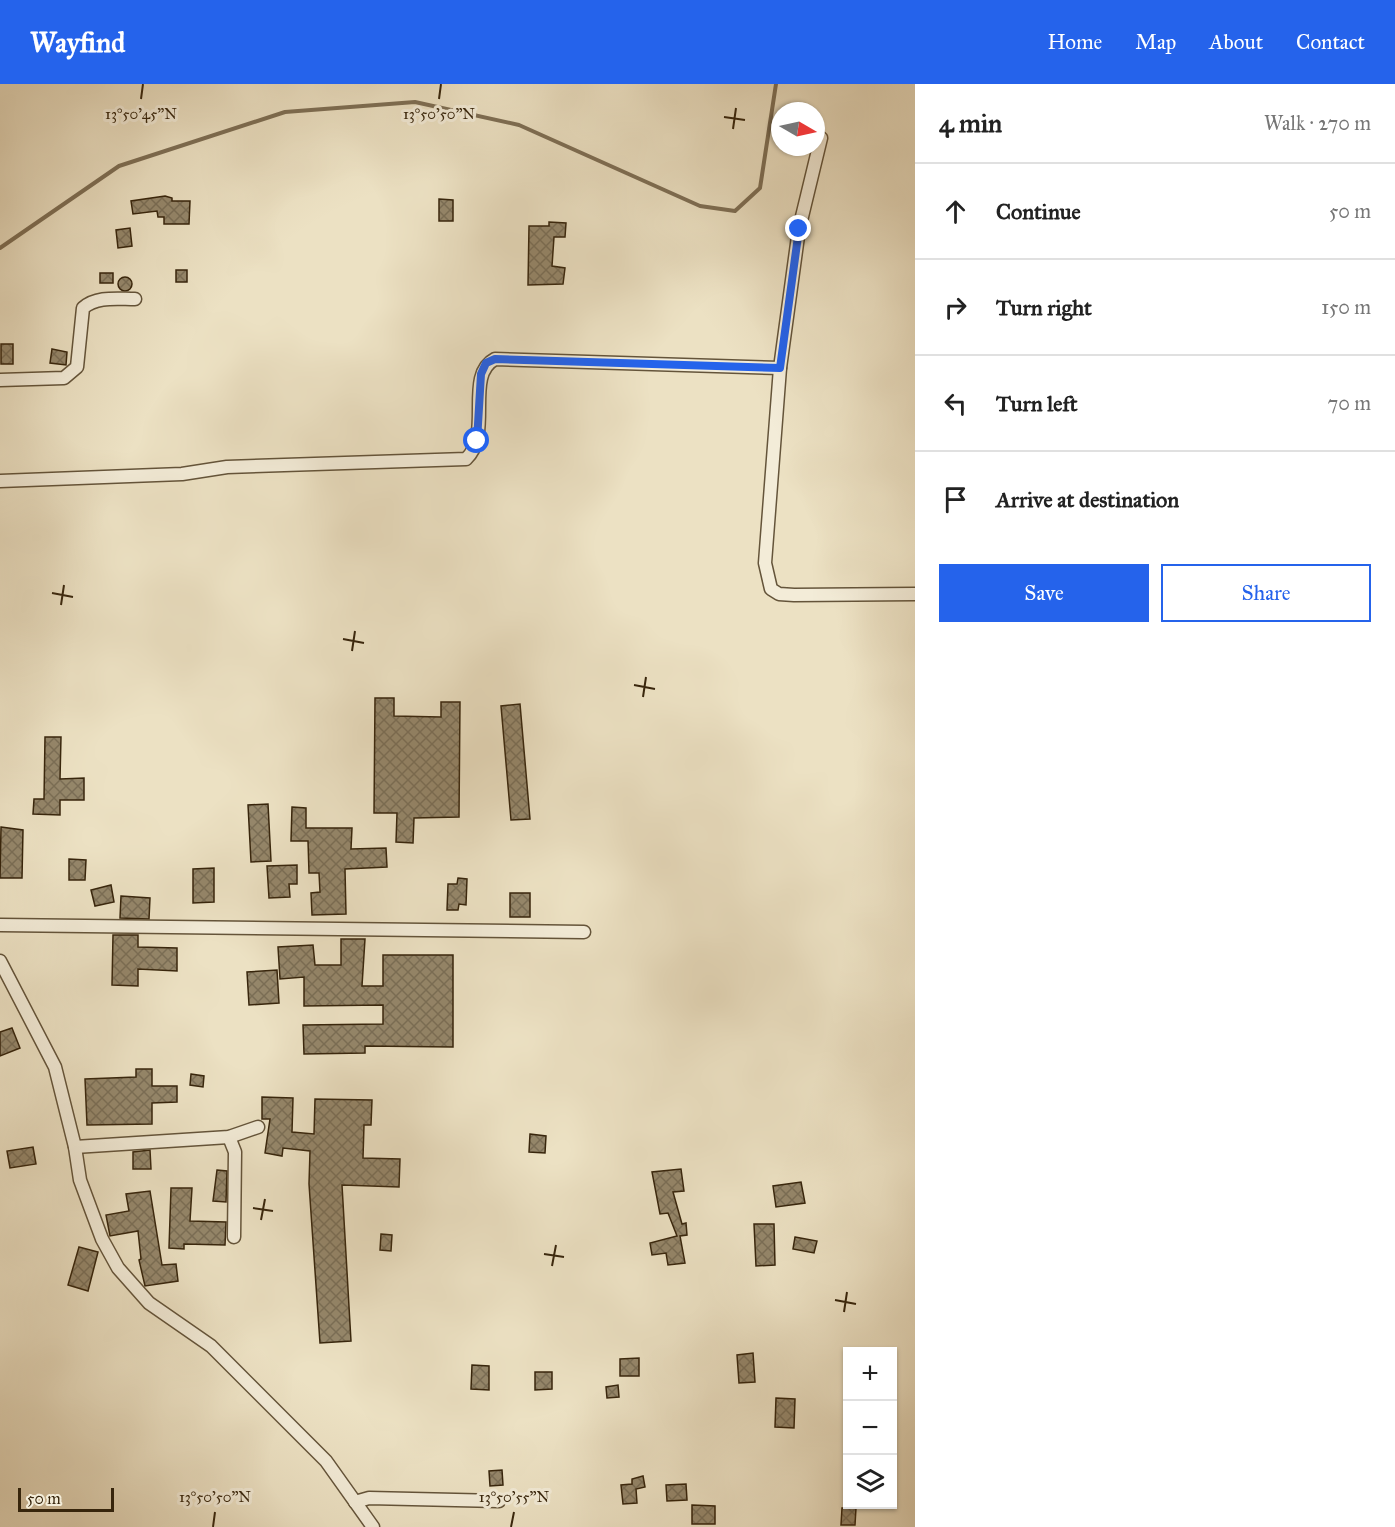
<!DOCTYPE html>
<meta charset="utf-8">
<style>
:root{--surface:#fff;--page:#f6f6f6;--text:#222;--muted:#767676;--line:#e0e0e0;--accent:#2563eb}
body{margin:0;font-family:"IM FELL Great Primer",serif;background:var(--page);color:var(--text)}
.controls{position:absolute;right:18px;bottom:18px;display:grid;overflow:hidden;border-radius:0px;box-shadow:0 2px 4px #0004}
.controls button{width:54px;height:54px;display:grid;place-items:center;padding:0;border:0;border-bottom:2px solid var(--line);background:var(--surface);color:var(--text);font:30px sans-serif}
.compass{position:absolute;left:771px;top:18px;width:54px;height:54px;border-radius:50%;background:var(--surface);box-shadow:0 2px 4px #0004;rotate:99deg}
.scale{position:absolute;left:18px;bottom:15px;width:96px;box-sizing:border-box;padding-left:6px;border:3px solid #37250c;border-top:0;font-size:16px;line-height:21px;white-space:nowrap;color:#37250c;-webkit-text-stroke:4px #f3ecd8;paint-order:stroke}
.stop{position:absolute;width:18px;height:18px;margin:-14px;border:4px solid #2563eb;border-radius:50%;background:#fff}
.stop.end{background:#2563eb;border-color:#fff;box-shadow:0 2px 6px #0008}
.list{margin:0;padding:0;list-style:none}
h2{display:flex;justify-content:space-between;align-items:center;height:78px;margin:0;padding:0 24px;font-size:26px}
h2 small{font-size:20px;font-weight:400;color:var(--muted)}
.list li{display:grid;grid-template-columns:39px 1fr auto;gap:18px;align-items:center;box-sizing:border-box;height:96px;padding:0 24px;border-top:2px solid var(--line)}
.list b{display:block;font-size:22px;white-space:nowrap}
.list em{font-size:20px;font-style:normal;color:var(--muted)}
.actions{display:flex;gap:12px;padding:18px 24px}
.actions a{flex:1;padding:14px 0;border:2px solid var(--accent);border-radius:0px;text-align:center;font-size:21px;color:var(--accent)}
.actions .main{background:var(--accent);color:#fff}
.icon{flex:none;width:33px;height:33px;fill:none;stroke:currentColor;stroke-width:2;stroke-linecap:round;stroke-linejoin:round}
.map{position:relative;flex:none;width:915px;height:1443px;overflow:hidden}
header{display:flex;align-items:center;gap:36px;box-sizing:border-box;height:84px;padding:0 30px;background:var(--accent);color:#fff}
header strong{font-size:28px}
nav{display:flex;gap:33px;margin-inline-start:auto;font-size:21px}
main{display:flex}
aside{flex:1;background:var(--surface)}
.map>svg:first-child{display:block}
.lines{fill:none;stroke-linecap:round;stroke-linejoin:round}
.stream{stroke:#7e6f55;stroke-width:4}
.building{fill:url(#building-cross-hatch);stroke:#37250c;stroke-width:1.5}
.minor-casing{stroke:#64543a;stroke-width:15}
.minor{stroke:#f3ecd8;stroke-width:12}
.route{stroke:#2563eb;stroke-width:8}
.ticks{fill:none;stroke:#37250c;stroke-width:2}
.ticks-label{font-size:15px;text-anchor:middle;fill:#37250c;stroke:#f3ecd8;stroke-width:6;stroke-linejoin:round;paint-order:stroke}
</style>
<header>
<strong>Wayfind</strong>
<nav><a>Home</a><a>Map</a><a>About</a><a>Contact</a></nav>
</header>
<main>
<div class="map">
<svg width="915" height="1443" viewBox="0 0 915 1443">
<defs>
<pattern id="building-cross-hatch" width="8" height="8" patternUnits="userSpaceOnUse" patternTransform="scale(1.5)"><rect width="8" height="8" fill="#95876b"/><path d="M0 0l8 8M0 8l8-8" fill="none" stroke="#7a6e56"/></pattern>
</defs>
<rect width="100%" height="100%" fill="#ece1c3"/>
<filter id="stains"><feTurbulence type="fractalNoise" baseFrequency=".00333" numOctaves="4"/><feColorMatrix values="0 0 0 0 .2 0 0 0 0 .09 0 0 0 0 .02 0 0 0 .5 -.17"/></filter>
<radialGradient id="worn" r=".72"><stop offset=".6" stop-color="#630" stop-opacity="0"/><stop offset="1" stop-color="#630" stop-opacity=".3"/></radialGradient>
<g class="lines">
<!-- stream -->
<path class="stream" d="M0,164L119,82L285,28L415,18L519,41L700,122L735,127L760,104L776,0"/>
</g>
<!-- building -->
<g class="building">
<path d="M165,112L172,114V117H190L189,140H164V133H158L157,127L133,130L131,117Z"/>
<path d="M439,115L453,116V137H439Z"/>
<path d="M549,138L566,139L565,153H554L552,182L565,184L563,200L528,201L529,142H549Z"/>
<path d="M130,144L132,162L118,164L116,146Z"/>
<rect x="176" y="186" width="11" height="12"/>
<rect x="100" y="189" width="13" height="10"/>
<circle cx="125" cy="200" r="7"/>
<rect x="1" y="260" width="12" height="20"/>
<path d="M52,265L67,268L66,281L50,279Z"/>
<path d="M375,614H394V632L441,633V618H460L459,733L414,734L413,759L396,758L397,729H374Z"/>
<path d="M520,620L530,735L511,736L501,622Z"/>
<path d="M45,653H61L60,695L84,694V716H60V731L33,730L34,715H44Z"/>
<path d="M268,720L271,777L251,778L248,721Z"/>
<path d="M292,723L306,724V744H352L351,765L386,764L387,783L345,785L346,830L312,831L311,809L320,808L319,789H309L308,757H291Z"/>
<path d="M1,743L23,746L22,794H0Z"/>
<path d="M69,775L86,776L85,796H69Z"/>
<path d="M297,781V800H289L290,813L269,814L267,782Z"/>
<path d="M214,784V818L193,819V785Z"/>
<path d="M458,794L467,795L466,821L459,820L458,826H447L448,800H457Z"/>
<path d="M111,801L114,818L95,822L91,806Z"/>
<rect x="510" y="809" width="20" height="24"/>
<path d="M121,812L150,814L149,835L120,834Z"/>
<path d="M113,851H138V863L177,864V887L138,885V902L112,901Z"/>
<path d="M341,855H365L362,902H383V871H453V963L365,962V969L304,970L303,941L383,940V921L304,922V893L280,895L278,863L313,861L315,881H341Z"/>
<path d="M277,886L279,919L249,921L247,888Z"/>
<path d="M12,944L20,964L0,972V948Z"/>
<path d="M136,985H152V1002H177V1018L152,1019V1040L87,1041L85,995L136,993Z"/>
<path d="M191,990L204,992L203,1003L190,1001Z"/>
<path d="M262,1013L293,1014L292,1048L314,1050L315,1015L372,1016L371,1041H364L363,1074L400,1075L399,1103L342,1101L351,1257L320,1259L309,1100L310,1067L283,1064L282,1072L265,1069L270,1035H262Z"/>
<path d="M530,1050L546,1052L545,1069L529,1068Z"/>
<path d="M33,1063L36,1080L10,1084L7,1067Z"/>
<path d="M150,1066L151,1085H133V1068Z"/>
<path d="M681,1085L684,1107L673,1108L682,1140L686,1139L687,1151L680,1152L685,1179L668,1181L666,1169L652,1171L650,1159L677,1152L668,1129L660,1130L652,1088Z"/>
<path d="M217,1086L227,1087L226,1118L213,1117Z"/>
<path d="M801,1098L805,1119L776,1123L773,1102Z"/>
<path d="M171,1104H192L190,1137L226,1138L225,1161L184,1160V1165L169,1164Z"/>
<path d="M150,1107L162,1181L176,1180L178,1197L145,1202L139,1176L141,1175L138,1147L110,1152L106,1131L129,1127L126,1110Z"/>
<path d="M754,1140H774L775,1181L756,1182Z"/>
<path d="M381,1150L392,1151L391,1167L380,1166Z"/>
<path d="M795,1153L817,1157L814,1169L793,1165Z"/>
<path d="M79,1163L98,1168L88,1207L68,1201Z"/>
<path d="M753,1269L755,1298L739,1299L737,1271Z"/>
<path d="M639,1274V1292H620V1275Z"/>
<path d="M472,1281L489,1282V1306L471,1305Z"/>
<path d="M535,1288H552V1305L535,1306Z"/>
<path d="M618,1301L619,1313L607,1314L606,1303Z"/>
<path d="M776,1314L795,1315L794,1344L775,1343Z"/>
<path d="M502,1386L503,1401L490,1402L489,1387Z"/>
<path d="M643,1392L645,1403L636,1405L637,1419L623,1420L621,1401L632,1400V1395Z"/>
<path d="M686,1400L687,1416L667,1417L666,1401Z"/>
<path d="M692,1421L715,1422V1440H692Z"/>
<path d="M842,1424H856L855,1441H841Z"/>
</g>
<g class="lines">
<!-- minor casing -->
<g class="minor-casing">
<g id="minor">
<path d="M821,54L799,145L780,284L765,479L771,505L779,510L794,511L915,510"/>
<path d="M0,296L64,294L77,283L83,224C97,212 116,215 135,215"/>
<path d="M0,397L182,390L227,383L466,375C493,350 464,291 495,275L780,284"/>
<path d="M0,841L584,848"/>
<path d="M0,877L55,983L75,1063L80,1096L102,1155L118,1184L149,1219L211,1262L326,1377L373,1443"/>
<path d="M229,1053L235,1068L234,1153"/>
<path d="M75,1063L229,1053L258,1043"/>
<path d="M355,1418L369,1414L499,1417"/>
</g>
</g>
<!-- minor -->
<use href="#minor" class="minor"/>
</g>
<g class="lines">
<!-- route -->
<path class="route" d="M477,357L481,290L486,279L495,275L780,284L799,145"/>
</g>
<!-- ticks -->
<path class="ticks" d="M141,15L143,0M439,15L441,0M724,33L745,36M733,45L736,24M52,509L73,513M61,521L64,501M343,555L364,559M352,567L355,547M634,601L655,605M643,613L646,593M253,1124L273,1127M261,1136L265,1115M544,1170L564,1173M552,1182L556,1161M835,1216L856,1220M844,1228L847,1208M213,1443L215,1428M511,1443L514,1428"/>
<g class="ticks-label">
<text x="141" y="35">13°50'45"N</text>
<text x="439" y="35">13°50'50"N</text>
<text x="215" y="1418">13°50'50"N</text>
<text x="514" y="1418">13°50'55"N</text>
</g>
<rect width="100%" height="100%" filter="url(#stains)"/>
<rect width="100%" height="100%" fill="url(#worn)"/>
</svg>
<div class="controls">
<button>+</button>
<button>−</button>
<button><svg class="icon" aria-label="layers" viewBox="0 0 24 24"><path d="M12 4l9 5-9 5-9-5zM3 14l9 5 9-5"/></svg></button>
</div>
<svg class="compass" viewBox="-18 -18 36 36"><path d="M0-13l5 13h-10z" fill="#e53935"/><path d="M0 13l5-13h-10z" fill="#767676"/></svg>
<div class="scale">50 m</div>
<div class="stop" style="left:477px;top:357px"></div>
<div class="stop end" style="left:799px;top:145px"></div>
</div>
<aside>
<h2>4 min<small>Walk · 270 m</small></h2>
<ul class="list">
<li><svg class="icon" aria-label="ahead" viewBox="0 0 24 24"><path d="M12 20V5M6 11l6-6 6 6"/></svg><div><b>Continue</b></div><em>50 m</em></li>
<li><svg class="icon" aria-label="right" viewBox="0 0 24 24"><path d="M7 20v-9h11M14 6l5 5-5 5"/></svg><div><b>Turn right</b></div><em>150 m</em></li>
<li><svg class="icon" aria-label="left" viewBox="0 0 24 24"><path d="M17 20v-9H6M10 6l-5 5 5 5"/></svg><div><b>Turn left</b></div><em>70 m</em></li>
<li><svg class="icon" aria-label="arrive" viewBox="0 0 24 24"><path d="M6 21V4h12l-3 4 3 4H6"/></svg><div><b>Arrive at destination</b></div></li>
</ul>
<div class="actions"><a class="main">Save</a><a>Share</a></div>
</aside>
</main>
